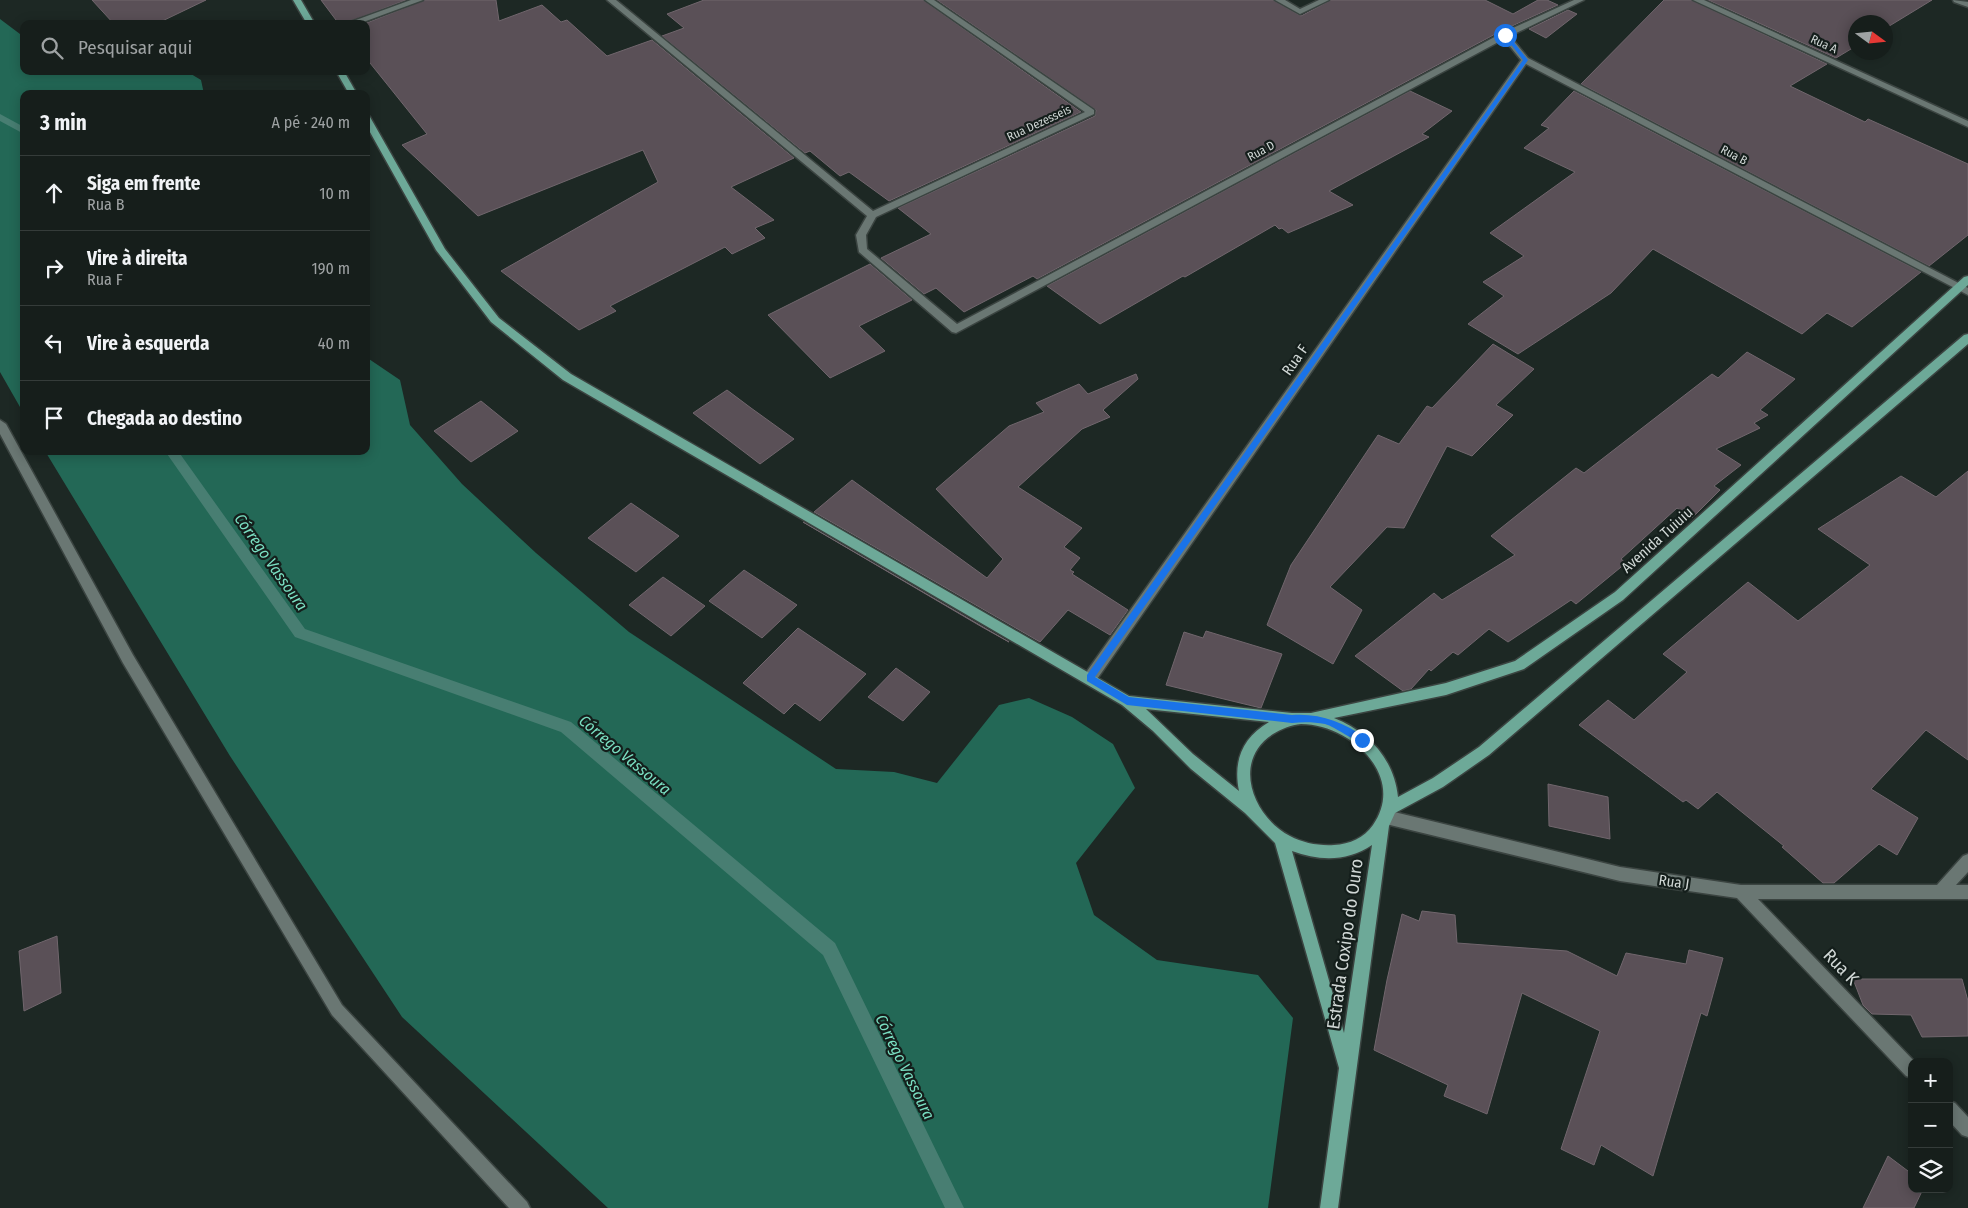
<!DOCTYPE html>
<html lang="pt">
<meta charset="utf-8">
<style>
:root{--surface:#161e1b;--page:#232b28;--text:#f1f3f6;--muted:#9ea2a3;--line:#353c3a}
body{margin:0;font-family:"Fira Sans Condensed",sans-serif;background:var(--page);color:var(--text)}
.controls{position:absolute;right:15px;bottom:15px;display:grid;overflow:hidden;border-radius:10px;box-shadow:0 2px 12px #0003}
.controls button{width:45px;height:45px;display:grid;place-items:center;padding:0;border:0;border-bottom:1px solid var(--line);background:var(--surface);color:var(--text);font:25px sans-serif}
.compass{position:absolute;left:1848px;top:15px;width:45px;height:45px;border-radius:50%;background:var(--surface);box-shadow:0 2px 12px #0003;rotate:105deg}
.stop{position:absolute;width:15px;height:15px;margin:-11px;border:4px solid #1a73e8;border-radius:50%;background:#fff}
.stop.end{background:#1a73e8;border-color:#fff;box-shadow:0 1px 5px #0008}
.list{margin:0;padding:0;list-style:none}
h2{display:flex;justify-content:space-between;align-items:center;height:65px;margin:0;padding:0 20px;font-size:21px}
h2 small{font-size:16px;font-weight:400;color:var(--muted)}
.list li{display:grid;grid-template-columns:32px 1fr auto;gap:15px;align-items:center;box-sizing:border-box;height:75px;padding:0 20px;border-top:1px solid var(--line)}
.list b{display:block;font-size:19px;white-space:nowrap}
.list p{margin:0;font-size:16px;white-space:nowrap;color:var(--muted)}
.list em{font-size:16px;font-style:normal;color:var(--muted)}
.icon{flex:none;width:28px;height:28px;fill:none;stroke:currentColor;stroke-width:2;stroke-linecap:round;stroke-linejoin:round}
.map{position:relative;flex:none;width:1968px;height:1208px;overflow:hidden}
.search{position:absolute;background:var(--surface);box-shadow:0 2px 12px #0003;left:20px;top:20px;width:350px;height:55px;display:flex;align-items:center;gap:12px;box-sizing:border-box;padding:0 18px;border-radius:10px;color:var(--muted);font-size:19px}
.panel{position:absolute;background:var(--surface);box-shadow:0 2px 12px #0003;left:20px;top:90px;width:350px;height:365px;border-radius:10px}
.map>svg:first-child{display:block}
.forest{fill:#236856}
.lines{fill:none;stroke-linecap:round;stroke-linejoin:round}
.stream{fill:#487e72;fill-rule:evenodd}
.building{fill:#5a5057;stroke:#71666d}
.minor-casing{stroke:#3b4441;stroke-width:3}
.major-casing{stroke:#3b4441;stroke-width:3}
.minor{fill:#6a7773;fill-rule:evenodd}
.major{fill:#6da998;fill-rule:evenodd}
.route{fill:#1a73e8}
.labels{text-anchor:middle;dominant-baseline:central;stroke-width:4.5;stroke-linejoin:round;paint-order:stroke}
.far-street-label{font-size:12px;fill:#d0d7d5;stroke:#141e1b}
.street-label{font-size:15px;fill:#d0d7d5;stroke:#141e1b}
.water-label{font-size:16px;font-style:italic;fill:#7adfc2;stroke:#141e1b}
.near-street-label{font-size:18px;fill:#d0d7d5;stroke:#141e1b}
</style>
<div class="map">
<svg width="1968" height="1208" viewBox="0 0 1968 1208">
<rect width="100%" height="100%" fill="#1d2824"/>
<!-- forest -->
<g class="forest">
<path d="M0,19L24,37V71H186L201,80L204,94H24V414L0,372Z"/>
<path d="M366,357L400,380L410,425L462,484L536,553L629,632L836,769L894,772L937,783L999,705L1029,698L1072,717L1113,744L1135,788L1076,863L1094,915L1157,960L1258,975L1293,1018L1268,1208H608L402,1017L230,756L45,451H366Z"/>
</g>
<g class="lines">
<!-- stream -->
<g class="stream">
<path d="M0,114L24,127V134L0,121Z"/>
<path d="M165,451H178L305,629L571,722L835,943L964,1208H945L823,955L561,732L295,637Z"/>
</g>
</g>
<!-- building -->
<g class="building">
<path d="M92,0H206L156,24H114Z"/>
<path d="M321,0H406L343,24H339Z"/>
<path d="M425,0H496L499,21L542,5L561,22L567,20L607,56L652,40L794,158L731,187L774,220L755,228L765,238L732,254L725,247L610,306L616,311L579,330L501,271L658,182L643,150L478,216L402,145L427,134L366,58V24H364Z"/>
<path d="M704,0H923L1081,112L889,201L849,172L840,176L810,151L805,153L662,36L684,28L667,14Z"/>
<path d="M937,0H1273L1301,16L1331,0H1485L1513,14L1538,0H1547L1558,5L1501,31L1037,279L1033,276L964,312L936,288L924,294L881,258L931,234L898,208L1095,116L1096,110Z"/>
<path d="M1664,0H1691L1827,64L1790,86L1865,122L1868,119L1968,164V235L1929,266L1581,84Z"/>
<path d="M1708,0H1932L1886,28V22H1856V46L1836,58Z"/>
<path d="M1568,10L1577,14L1546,38L1529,29Z"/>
<path d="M1410,91L1452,111L1422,134L1429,137L1329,191L1353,205L1288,233L1282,228L1279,229L1275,225L1185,277L1183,276L1100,324L1047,286Z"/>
<path d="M1574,91L1921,272L1852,327L1827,313L1802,334L1653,249L1611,293L1518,354L1468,324L1504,296L1483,282L1524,256L1490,233L1575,172L1524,148L1549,128L1541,125Z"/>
<path d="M870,264L912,300L859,326L885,351L830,378L768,315Z"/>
<path d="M1493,344L1534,369L1496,405L1513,415L1472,456L1447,446L1404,528L1387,527L1330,587L1362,610L1333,664L1267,625L1291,565L1378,435L1399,444L1427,406L1432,408Z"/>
<path d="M1747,352L1795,379L1760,410L1768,415L1754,423L1760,428L1716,449L1741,465L1714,486L1720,490L1692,518L1677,508L1621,559L1626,563L1576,604L1571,600L1508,642L1489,629L1458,655L1453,652L1431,671L1429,669L1411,689L1403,691L1355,656L1434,593L1442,600L1515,555L1491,536L1576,468L1584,473L1712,374L1718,378Z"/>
<path d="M1136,374L1138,379L1103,410L1110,417L1082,429L1018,487L1082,528L1064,547L1080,558L1070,570L1074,572L1072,574L1128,610L1110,635L1068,610L1040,642L814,512L852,480L987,578L1003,559L936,489L1009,426L1044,412L1036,403L1079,384L1088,394Z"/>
<path d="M727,390L751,408L794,439L760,464L693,413Z"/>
<path d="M481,401L518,431L471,462L434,431Z"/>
<path d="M1968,471V760L1926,730L1871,789L1918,818L1897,855L1879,844L1834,883H1823L1782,847L1784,846L1717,792L1698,809L1686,800L1683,802L1579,725L1608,700L1634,720L1687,672L1663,654L1748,582L1798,621L1870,565L1818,529L1901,476L1936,497Z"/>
<path d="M631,503L679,536L636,572L588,538Z"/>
<path d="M803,522L1009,642L982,627Z"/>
<path d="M744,570L797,605L762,638L709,601Z"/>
<path d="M663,577L705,606L671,636L629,605Z"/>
<path d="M798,628L866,674L820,721L795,703L784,714L743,683Z"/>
<path d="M1206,631L1282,654L1261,708L1166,685L1184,632L1203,638Z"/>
<path d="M896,668L930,692L903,721L868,697Z"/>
<path d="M1548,784L1608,797L1610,839L1549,826Z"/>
<path d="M1422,911L1455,915L1457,943L1567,951L1617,976L1626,953L1686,964L1689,950L1723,958L1707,1016L1701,1013L1653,1176L1601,1145L1594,1165L1561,1149L1600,1031L1522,993L1487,1114L1444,1096L1448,1085L1374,1050L1387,980L1402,914L1419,921Z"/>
<path d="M57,936L61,993L24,1011L19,951Z"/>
<path d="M1853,979H1962L1968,1001V1036L1922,1037L1911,1015L1872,1014L1863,1005Z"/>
<path d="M1888,1156L1912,1174V1189H1923L1914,1208H1863Z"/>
</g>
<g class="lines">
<!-- minor casing -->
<g class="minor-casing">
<g id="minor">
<path d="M411,0H423L358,24H345Z"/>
<path d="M607,0H616L873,211L1085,112L925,0H934L1094,110V114L876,217L866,235L867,249L957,324L1502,33L1574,0H1584L1510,36L1528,58L1968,288V295L1526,64L1095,682L1090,684L1085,682L1083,678L1085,674L1521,60L1504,39L956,333L952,332L859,252L856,235L867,216Z"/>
<path d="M1275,0H1285L1300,9L1319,0H1329L1300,14Z"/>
<path d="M1693,0H1704L1968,121V127Z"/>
<path d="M1953,0L1968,2V7L1954,2Z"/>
<path d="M0,420L6,424L133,655L342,1005L527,1202L530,1208H509L332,1015L123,663L0,434Z"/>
<path d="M1386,810L1620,867L1741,885H1937L1963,856L1968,854V872L1956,885H1968V899H1758L1915,1062H1912V1078L1906,1076L1737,898L1620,881L1386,824L1381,822L1379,817L1381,812Z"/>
<path d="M1949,1101L1955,1103L1968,1117V1137L1962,1135L1949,1121Z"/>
</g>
</g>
<!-- major casing -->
<g class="major-casing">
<g id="major">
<path d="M293,0H301L315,24H307Z"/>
<path d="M336,71H344L357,94H349Z"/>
<path d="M366,114L370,117L445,249L499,318L571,374L1129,696L1292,713H1311L1446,683L1515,661L1615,592L1964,277L1968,276V285L1623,600L1524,669L1446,695L1334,718C1369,732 1394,759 1398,797L1433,778L1479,747L1964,335L1968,334V344L1489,755L1443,787L1395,813L1389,826L1338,1208H1320L1339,1068L1275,843L1245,813L1191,769L1153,731L1122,705L563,380L491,322L436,250L366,125ZM1146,709L1269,722C1242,738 1233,761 1239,791L1193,754ZM1301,724C1350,724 1407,776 1373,825C1364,838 1350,844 1334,845C1319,846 1303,843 1290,836C1253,817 1231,761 1273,734C1281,729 1291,725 1301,724ZM1372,845L1344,1033L1292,851C1319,861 1347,862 1372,845Z"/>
</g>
</g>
<!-- minor -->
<use href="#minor" class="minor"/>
<!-- major -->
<use href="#major" class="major"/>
</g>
<!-- route -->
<path class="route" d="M1503,34H1507L1528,60L1095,677L1129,697L1292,715C1320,713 1342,722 1365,737V742C1357,744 1336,727 1325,724C1314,722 1303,722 1292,723L1127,705L1087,681V675L1523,60Z"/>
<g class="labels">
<!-- far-street labels -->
<g class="far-street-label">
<text transform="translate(1824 44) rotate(25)">Rua A</text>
<text transform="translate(1039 123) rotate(-25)">Rua Dezesseis</text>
<text transform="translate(1261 151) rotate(-28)">Rua D</text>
<text transform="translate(1734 155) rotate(28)">Rua B</text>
</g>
<!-- street labels -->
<g class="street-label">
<text transform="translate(1295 360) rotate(-55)">Rua F</text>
<text transform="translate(1657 540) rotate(-42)">Avenida Tuiuiu</text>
<text transform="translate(1674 882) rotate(8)">Rua J</text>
</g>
<!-- water labels -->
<g class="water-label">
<text transform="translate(271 562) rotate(55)">Córrego Vassoura</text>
<text transform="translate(625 755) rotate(40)">Córrego Vassoura</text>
<text transform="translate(905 1067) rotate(64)">Córrego Vassoura</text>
</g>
<!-- near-street labels -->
<g class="near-street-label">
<text transform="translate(1345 944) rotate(-82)">Estrada Coxipo do Ouro</text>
<text transform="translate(1841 967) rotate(46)">Rua K</text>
</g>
</g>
</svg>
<div class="controls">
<button>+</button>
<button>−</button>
<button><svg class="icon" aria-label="layers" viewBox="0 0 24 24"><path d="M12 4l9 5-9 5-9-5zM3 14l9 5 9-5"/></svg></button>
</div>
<svg class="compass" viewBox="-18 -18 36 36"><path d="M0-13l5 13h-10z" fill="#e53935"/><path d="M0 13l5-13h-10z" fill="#9ea2a3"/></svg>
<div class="stop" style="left:1505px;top:35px"></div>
<div class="stop end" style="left:1362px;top:740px"></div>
<div class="search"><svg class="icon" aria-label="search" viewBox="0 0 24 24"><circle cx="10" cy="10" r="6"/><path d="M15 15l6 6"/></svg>Pesquisar aqui</div>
<section class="panel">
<h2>3 min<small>A pé · 240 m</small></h2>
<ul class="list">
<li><svg class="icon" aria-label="ahead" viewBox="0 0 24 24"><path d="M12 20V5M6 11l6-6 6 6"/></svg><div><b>Siga em frente</b><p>Rua B</p></div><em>10 m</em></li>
<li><svg class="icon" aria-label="right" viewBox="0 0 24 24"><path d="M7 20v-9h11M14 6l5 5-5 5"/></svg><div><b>Vire à direita</b><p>Rua F</p></div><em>190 m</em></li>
<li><svg class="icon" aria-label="left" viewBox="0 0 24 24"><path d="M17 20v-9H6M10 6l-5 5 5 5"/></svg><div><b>Vire à esquerda</b></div><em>40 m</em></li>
<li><svg class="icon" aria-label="arrive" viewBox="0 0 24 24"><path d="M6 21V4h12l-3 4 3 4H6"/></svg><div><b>Chegada ao destino</b></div></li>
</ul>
</section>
</div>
